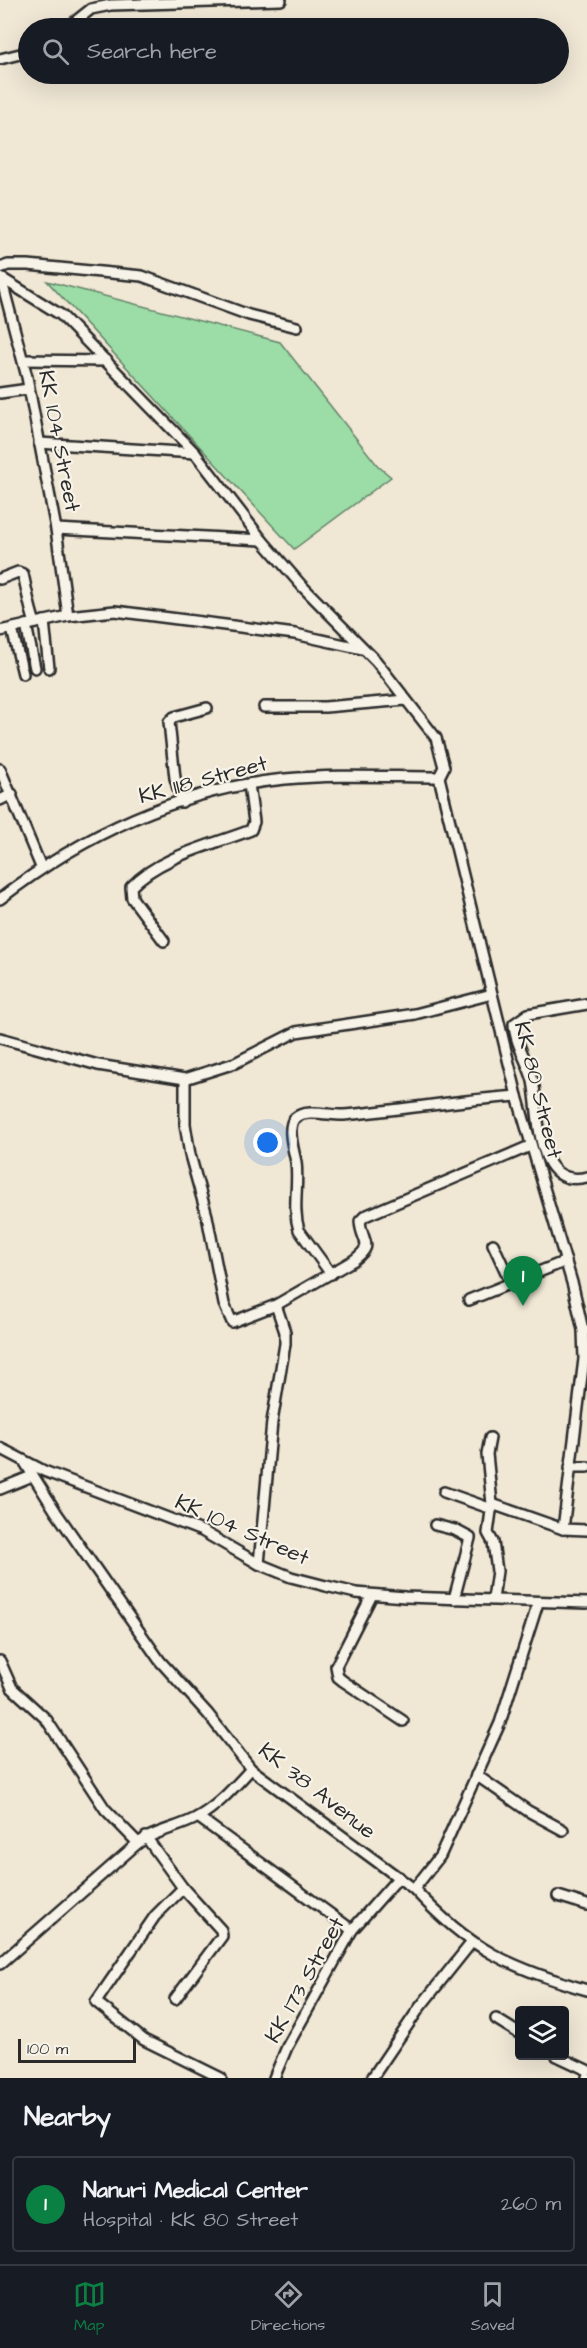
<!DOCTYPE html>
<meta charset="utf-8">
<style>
:root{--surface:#171b24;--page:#242831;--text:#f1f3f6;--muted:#9ea1a6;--line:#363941;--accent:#0b8043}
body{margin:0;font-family:"Architects Daughter",sans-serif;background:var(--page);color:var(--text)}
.controls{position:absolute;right:18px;bottom:18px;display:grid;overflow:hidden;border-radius:6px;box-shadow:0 6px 24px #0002}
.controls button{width:54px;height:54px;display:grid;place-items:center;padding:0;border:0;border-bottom:2px solid var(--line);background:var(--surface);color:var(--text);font:30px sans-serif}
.scale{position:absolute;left:18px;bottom:15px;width:118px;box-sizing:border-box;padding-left:6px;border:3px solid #2b2b2b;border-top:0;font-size:16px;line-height:21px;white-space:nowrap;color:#2b2b2b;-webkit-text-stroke:4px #f7f3e8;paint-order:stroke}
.you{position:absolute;left:268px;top:1143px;width:21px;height:21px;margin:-15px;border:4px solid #fff;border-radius:50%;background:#1a73e8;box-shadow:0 0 0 9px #1a73e833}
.badge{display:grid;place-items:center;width:39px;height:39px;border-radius:50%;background:var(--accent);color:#fff;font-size:20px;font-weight:700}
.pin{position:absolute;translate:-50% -50px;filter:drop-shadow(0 2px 3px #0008)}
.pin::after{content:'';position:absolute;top:32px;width:21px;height:18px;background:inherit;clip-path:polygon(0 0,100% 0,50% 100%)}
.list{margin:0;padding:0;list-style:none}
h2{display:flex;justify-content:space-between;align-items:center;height:78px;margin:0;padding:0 24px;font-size:26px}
h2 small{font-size:20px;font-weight:400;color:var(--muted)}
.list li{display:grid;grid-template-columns:39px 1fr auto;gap:18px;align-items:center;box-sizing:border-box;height:96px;margin:0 12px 12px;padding:0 12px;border:2px solid var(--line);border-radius:6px}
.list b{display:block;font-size:22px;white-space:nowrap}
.list p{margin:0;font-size:20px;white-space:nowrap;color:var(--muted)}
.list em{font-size:20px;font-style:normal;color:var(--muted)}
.icon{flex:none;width:33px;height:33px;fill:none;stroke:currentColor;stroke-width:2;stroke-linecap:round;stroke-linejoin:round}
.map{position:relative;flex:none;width:587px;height:2078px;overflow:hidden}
.search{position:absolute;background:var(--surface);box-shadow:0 6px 24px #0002;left:18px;right:18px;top:18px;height:66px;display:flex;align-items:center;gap:15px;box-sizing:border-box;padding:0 21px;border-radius:33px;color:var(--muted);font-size:22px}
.sheet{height:186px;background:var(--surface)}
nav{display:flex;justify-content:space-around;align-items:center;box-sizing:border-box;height:84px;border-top:2px solid var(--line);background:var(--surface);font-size:16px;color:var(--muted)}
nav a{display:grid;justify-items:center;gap:3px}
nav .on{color:var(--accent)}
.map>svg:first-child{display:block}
.green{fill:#9cdda7;stroke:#648469;stroke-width:1.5}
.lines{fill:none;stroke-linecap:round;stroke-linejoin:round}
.minor-casing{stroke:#2b2b2b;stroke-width:14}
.minor{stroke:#f7f3e8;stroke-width:9}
.labels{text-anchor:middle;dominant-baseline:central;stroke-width:4.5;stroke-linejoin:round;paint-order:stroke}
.street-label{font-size:22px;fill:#2b2b2b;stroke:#f7f3e8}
</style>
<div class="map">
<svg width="587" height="2078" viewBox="0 0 587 2078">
<rect width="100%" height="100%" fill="#f0e7d5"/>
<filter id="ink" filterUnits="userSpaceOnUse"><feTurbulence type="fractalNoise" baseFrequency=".0167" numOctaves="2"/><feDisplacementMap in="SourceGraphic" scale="12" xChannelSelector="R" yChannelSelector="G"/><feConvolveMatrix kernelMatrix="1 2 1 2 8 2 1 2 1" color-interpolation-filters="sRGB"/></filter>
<g filter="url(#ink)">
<!-- green -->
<path class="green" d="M47,281L280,342L378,466L391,477L294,549Z"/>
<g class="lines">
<!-- minor casing -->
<g class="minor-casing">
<g id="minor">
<path d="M67,28L91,9L111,5L281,0"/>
<path d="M0,59L28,52"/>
<path d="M0,268L8,265H28L142,276L249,315L297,327"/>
<path d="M1,278L27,377L56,529L68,616"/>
<path d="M3,279L61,315L195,453L262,540L302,586L376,661L436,738L444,767L439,777L517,1096L573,1286L583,1330H587"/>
<path d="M23,360L107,361"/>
<path d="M0,393L29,389"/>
<path d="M39,443L195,453"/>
<path d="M56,529L262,540"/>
<path d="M0,579L18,572L23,574C27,591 29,606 35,623"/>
<path d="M44,621L49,668"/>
<path d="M26,625L35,668"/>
<path d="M12,629L23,674"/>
<path d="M0,631L68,616L115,611L295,634L363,649"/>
<path d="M264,707H325L406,700"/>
<path d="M0,769L41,867"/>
<path d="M0,800L12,794"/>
<path d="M182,802L175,778L169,722L174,717L207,708"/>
<path d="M0,899C82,835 180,789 285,779C336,774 388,777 439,777"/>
<path d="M164,941L132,898L131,887C160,856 213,845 251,830L254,822L249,784"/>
<path d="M587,1004L528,1014L514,1024C515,1044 528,1062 533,1081C540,1114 534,1190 587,1177"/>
<path d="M0,1038L98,1065L185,1079L235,1063L296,1032L415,1014L492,994"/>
<path d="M185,1079V1124L190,1155L207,1216L224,1304L232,1322L276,1305L354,1260C376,1243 361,1243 360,1221L365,1216L530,1146"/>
<path d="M493,1244L511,1283"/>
<path d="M331,1274L299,1230C292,1208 299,1185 296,1162C294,1151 286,1127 295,1118C306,1108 331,1116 344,1115C402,1110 459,1100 517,1096"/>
<path d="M469,1300L566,1261"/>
<path d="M583,1330L584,1359L563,1529L587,1530"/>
<path d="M490,1438L487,1454L492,1504L488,1533L493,1542L497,1571L493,1599"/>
<path d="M0,1448L44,1471L202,1531L259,1564L291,1577L326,1586L356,1593L405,1597L587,1603"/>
<path d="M24,1461L56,1512L160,1661L208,1714L251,1769L414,1889C469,1949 510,1968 587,1990"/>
<path d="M570,1467H587"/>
<path d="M0,1489L32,1476"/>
<path d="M444,1492L492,1509"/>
<path d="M492,1504L563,1529"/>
<path d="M435,1525L455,1530L470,1538L454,1599"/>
<path d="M259,1564L272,1422L285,1344V1332L276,1305"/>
<path d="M372,1595L336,1666L338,1677L343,1681L403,1721"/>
<path d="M0,1661L12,1688L46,1719L105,1809L138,1843"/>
<path d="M476,1775L528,1811L563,1830"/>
<path d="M198,1817L352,1930"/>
<path d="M146,1837L183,1888L221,1930L222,1936L175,1999"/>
<path d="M183,1888L155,1916L96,2002L144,2040L221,2078"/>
<path d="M414,1889L440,1856L500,1723L538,1603"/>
<path d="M558,1896L587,1905"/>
<path d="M0,1964L138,1843C156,1830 179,1828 198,1817C219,1805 234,1787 251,1769"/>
<path d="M496,2019L520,2034"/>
<path d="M557,2056L587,2070"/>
<path d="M274,2078L287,2047L352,1930L399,1877"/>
<path d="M372,2078L420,2007L472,1942"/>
<path d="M587,2078V2077"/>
</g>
</g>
<!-- minor -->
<use href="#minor" class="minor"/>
</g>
</g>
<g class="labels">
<!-- street labels -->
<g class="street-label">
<text transform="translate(59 441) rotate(79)">KK 104 Street</text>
<text transform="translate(203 780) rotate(-15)">KK 118 Street</text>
<text transform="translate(538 1090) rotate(76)">KK 80 Street</text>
<text transform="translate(242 1530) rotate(24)">KK 104 Street</text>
<text transform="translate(317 1791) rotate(38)">KK 38 Avenue</text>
<text transform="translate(305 1980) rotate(-61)">KK 173 Street</text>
</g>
</g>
</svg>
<div class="controls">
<button><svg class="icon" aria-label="layers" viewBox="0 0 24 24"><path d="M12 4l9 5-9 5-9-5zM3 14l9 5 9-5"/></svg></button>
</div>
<div class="scale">100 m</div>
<div class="you"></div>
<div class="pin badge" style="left:523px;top:1306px">1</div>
<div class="search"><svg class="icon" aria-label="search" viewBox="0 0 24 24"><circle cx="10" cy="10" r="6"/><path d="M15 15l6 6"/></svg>Search here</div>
</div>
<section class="sheet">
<h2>Nearby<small></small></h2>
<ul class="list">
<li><span class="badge">1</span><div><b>Nanuri Medical Center</b><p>Hospital · KK 80 Street</p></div><em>260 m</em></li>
</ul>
</section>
<nav>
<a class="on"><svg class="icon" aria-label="map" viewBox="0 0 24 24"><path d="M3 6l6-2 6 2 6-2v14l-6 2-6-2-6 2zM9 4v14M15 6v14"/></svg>Map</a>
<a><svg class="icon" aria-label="directions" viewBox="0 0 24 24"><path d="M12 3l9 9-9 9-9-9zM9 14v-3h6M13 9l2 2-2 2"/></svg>Directions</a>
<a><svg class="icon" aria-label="saved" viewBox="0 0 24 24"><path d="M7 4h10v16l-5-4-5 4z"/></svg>Saved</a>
</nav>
